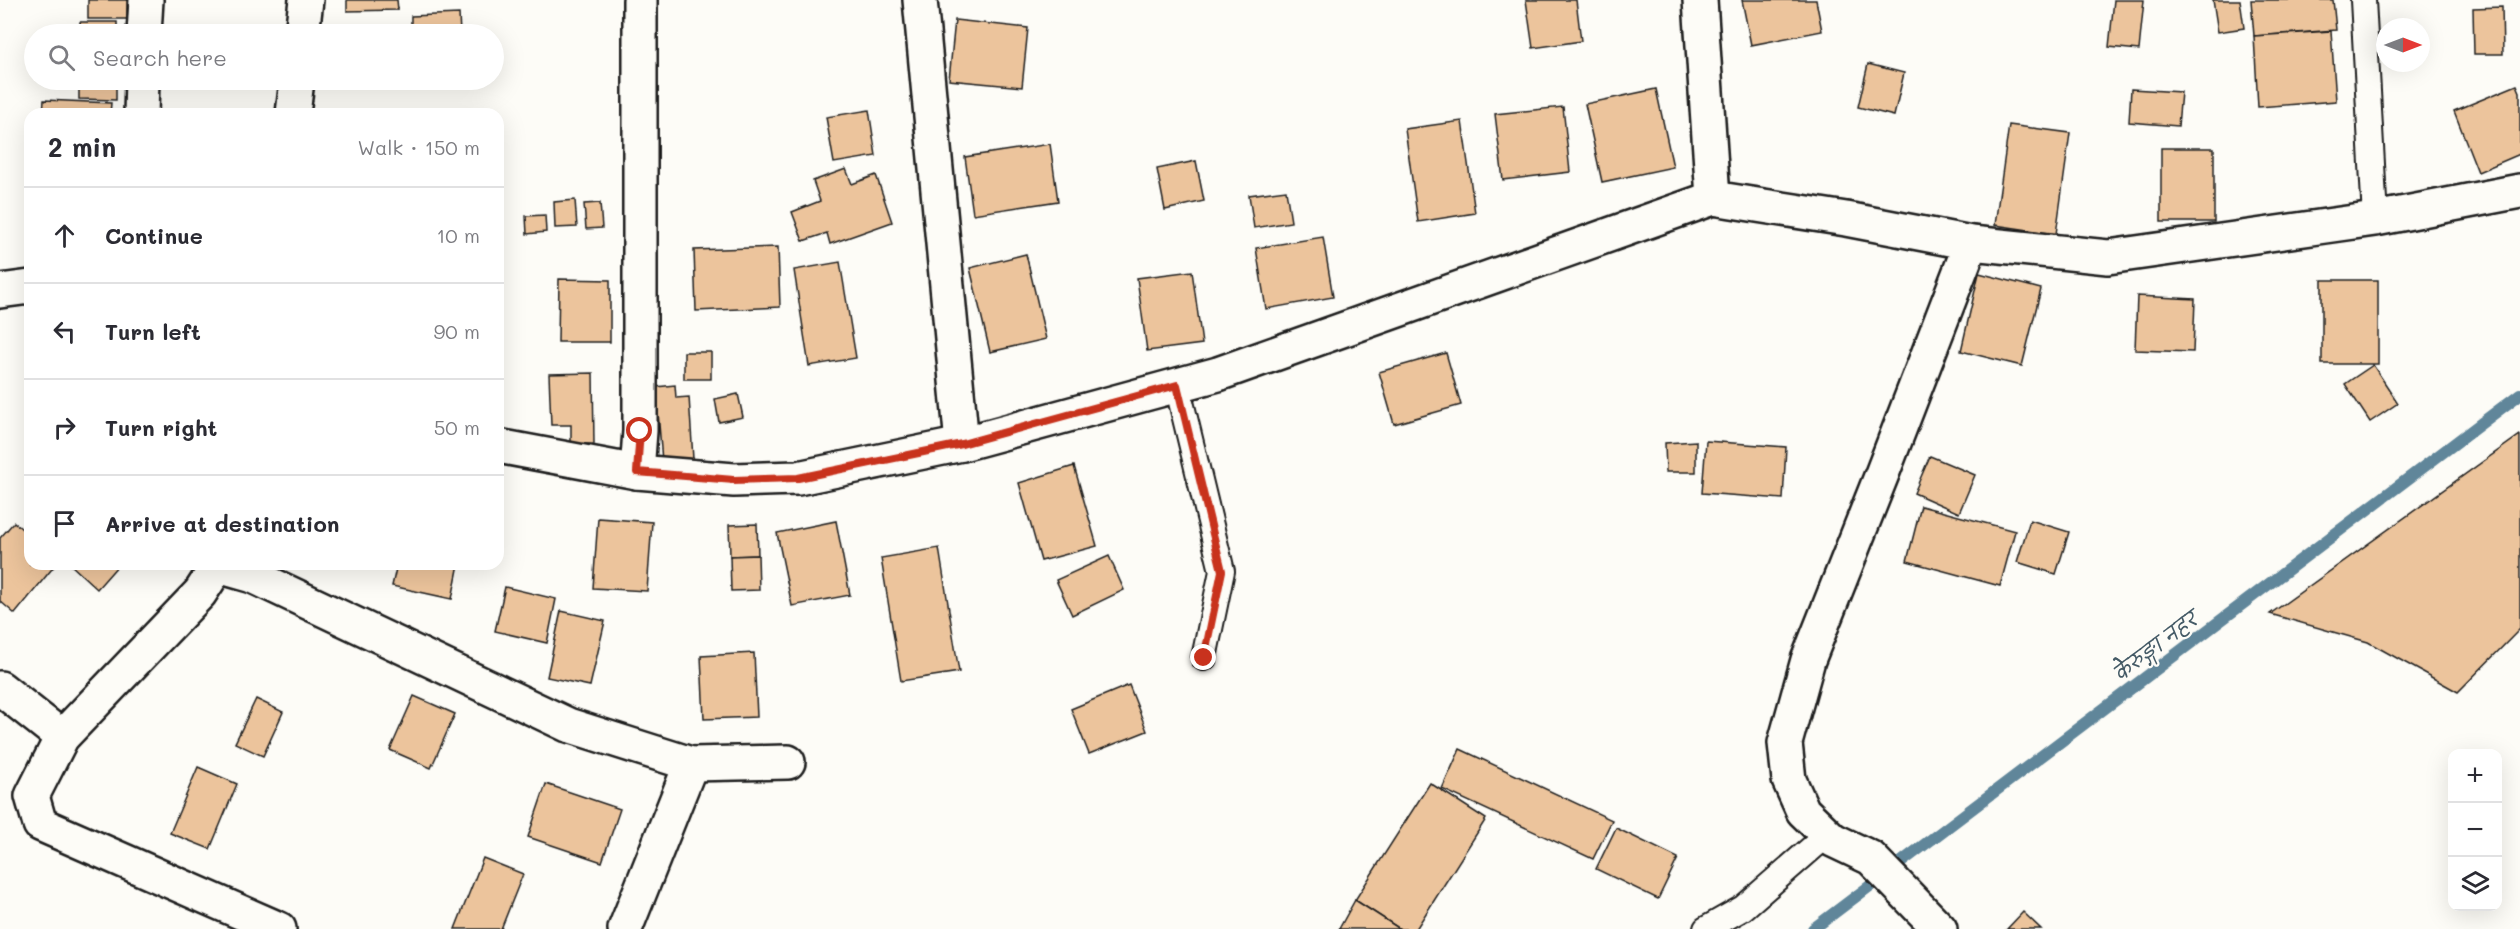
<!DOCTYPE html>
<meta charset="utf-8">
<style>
:root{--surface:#fff;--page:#f2f2f3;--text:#2b2b33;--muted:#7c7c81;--line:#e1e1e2}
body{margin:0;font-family:Mali,"Playpen Sans Deva",sans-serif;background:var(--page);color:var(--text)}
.controls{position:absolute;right:18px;bottom:18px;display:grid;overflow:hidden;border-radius:12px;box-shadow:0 6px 24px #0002}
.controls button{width:54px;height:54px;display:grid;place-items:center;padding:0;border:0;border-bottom:2px solid var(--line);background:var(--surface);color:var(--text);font:30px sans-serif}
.compass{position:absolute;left:2376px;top:18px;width:54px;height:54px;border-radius:50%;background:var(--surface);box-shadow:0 6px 24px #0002;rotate:90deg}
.stop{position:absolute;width:18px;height:18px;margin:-14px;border:4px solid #c8321e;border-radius:50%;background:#fff}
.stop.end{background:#c8321e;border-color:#fff;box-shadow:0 2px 6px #0008}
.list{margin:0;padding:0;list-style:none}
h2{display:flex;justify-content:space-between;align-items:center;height:78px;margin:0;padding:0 24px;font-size:26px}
h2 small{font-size:20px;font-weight:400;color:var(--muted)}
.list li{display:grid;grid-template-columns:39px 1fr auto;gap:18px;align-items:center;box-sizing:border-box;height:96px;padding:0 24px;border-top:2px solid var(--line)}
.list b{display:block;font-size:22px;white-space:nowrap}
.list em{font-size:20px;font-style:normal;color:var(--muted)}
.icon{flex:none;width:33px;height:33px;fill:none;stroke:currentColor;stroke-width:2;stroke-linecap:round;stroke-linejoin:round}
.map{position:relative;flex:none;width:2520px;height:929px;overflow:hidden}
.search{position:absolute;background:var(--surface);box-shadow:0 6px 24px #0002;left:24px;top:24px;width:480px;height:66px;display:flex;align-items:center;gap:15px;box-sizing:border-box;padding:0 21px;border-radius:33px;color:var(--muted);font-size:22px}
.panel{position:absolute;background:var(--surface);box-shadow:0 6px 24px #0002;left:24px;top:108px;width:480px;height:462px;border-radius:18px}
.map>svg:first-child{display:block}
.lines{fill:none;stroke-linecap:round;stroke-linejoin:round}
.stream{stroke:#60869a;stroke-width:12}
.building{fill:#ecc49c;stroke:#1c1c1c;stroke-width:1.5}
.lane-casing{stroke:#1c1c1c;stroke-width:28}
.street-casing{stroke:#1c1c1c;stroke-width:38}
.lane{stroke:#fdfcf7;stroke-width:24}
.street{stroke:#fdfcf7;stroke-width:33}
.route{stroke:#c8321e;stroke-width:8}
.labels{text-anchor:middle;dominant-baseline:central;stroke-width:4.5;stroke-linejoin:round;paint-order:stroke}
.water-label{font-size:20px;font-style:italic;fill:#445a66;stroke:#fdfcf7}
</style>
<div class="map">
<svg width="2520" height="929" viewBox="0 0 2520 929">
<rect width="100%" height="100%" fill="#fdfcf7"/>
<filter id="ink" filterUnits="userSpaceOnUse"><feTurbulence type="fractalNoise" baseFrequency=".0167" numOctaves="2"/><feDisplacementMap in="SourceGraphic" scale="12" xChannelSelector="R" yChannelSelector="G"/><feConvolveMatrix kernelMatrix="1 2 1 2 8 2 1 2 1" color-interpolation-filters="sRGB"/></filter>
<g filter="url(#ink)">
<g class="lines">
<!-- stream -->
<path class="stream" d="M1813,929L2520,394"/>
</g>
<!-- building -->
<g class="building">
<rect x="88" y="0" width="39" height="19"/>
<path d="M347,0H397L398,10L347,11Z"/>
<path d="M1526,0H1576L1581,41L1533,48Z"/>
<path d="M1742,0H1816L1822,31L1751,45Z"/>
<path d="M2114,0H2144L2139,50L2109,47Z"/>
<path d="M2213,0H2240L2244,28L2218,32Z"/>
<path d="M2251,0H2333L2336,30L2254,36Z"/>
<path d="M2502,7L2503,54H2474L2473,8Z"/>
<path d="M459,14L460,34H411V16Z"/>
<path d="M955,20L1028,28L1022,87L949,80Z"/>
<rect x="80" y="22" width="37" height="12"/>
<path d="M233,31V34H159V32Z"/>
<path d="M2331,31L2336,101L2258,107L2254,36Z"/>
<path d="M1868,64L1904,73L1894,116L1858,107Z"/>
<path d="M79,80H116V100L79,99Z"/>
<path d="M159,80H234V82L160,84Z"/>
<path d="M2517,85L2520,92V154L2478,172L2454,111Z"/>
<path d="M1656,89L1673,167L1602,182L1585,104Z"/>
<path d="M2131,89L2181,92L2178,126L2129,122Z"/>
<path d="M44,100L111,103L110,114H43Z"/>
<path d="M1563,107L1570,172L1503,180L1495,114Z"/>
<path d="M869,110L876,156L834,163L826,117Z"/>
<path d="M1462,121L1475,213L1418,222L1405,129Z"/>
<path d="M2009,125L2070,133L2056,234L1995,225Z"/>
<path d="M1050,144L1058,201L973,214L965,157Z"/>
<rect x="2161" y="148" width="53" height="74"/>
<path d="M1196,161L1204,201L1165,210L1157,169Z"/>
<path d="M846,169L852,184L876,175L892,222L830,244L827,233L803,241L792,212L820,201L813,181Z"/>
<path d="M1286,190L1291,222L1254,228L1249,195Z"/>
<path d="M575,200L577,227L555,228L554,202Z"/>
<path d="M600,203L602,228L586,229L584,204Z"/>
<path d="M545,215L546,232L527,234L526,216Z"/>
<path d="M1323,237L1333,297L1266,309L1256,248Z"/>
<path d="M778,247L780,307L696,311L694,250Z"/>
<path d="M1026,254L1046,339L990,352L970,268Z"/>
<path d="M840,262L856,358L809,366L794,270Z"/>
<path d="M1192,271L1202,344L1147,351L1137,278Z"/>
<path d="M1979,273L2041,289L2022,366L1961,351Z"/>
<path d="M559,279L610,280V342H558Z"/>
<rect x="2322" y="280" width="56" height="84"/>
<path d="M2137,296L2195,299L2193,352L2135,350Z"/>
<rect x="684" y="352" width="27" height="27"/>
<path d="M1446,353L1461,405L1394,424L1379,372Z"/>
<path d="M2373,365L2398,403L2370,422L2345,384Z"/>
<path d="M593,373L594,444H571V425H551L549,374Z"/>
<path d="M675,385L676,398L689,397L693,459L662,461L656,387Z"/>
<path d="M738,394L743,417L719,422L715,399Z"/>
<path d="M2520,435V629L2458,692L2368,642L2270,614Z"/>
<path d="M1696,441V472H1666L1665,443Z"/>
<path d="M1706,441L1786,447L1783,499L1702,493Z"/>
<path d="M1930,456L1975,475L1959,513L1914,493Z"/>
<path d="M1074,466L1097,546L1041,561L1019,483Z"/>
<path d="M1921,506L2015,531L2000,586L1907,561Z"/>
<path d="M598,518L652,522L647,591L593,588Z"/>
<path d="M2030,520L2069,532L2056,574L2017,562Z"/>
<path d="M836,521L850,595L792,606L777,533Z"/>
<path d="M14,522L30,536V564H56L15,614L0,601V538Z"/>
<path d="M757,524L758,555L730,556L729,525Z"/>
<path d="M939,548L959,672L901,681L881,558Z"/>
<path d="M758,555L759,590L731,591L730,556Z"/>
<path d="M1109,556L1124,590L1072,615L1056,580Z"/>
<path d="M70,564H119L97,589Z"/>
<path d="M397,564H459L452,599L392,586Z"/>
<path d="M505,587L556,599L547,643L495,631Z"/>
<path d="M561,611L605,621L590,686L547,677Z"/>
<path d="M754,653L757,717L704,719L701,656Z"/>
<path d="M1129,685L1147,731L1089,754L1071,709Z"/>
<path d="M414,696L455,714L431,768L390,750Z"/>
<path d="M256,699L283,712L263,756L235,743Z"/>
<path d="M1460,749L1612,820L1593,859L1442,789Z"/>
<path d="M198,767L237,784L210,849L170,833Z"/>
<path d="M1430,783L1486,819L1416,929H1400L1355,900Z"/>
<path d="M546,784L620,809L602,862L528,837Z"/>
<path d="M1616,828L1678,858L1658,899L1596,869Z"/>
<path d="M483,858L523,874L501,929H455Z"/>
<path d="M1355,900L1400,929H1339Z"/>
<path d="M2023,912L2041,929H2007Z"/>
</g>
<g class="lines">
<!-- lane casing -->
<g class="lane-casing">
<g id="lane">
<path d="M2363,0L2375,219"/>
<path d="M1177,385L1222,571L1204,658"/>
<path d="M1706,929L1743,908L1828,834"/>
</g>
</g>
<!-- street casing -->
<g class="street-casing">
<g id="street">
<path d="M920,0L962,444"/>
<path d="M1700,0L1713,198"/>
<path d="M144,34L146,0"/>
<path d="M302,34L306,0"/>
<path d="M141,114L142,80"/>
<path d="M293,114L297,80"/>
<path d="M0,291L30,287"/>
<path d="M498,446L637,472L734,480L798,478L962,444L1218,374L1713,198L1846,219L1971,243L2108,257L2375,219L2520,191"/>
<path d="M637,472L640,431V0"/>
<path d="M219,564L200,593L62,737L32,796L40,824L279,929"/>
<path d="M218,566L253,576L568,725L691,764L788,762"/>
<path d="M0,688L62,737"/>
<path d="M625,929L691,764"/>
<path d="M1940,929L1871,858L1833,840L1803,811L1789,780L1785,743L1808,660L1882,474L1971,243"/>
</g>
</g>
<!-- lane -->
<use href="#lane" class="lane"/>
<!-- street -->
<use href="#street" class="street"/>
</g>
</g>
<g class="lines" filter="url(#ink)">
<!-- route -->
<path class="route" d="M640,431L637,472L734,480L798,478L962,444L1177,385L1222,571L1204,658"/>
</g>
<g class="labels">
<!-- water labels -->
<g class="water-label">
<text transform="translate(2155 646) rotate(-37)">केेरुङ्गा नहर</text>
</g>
</g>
</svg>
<div class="controls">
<button>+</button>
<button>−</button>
<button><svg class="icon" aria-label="layers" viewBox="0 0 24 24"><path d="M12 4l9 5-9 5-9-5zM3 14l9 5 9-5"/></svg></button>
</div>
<svg class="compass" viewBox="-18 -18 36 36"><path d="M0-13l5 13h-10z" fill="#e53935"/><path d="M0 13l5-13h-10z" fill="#7c7c81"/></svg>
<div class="stop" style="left:640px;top:431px"></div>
<div class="stop end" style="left:1204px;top:658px"></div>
<div class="search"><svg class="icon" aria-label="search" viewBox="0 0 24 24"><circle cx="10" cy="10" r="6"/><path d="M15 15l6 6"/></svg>Search here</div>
<section class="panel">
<h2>2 min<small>Walk · 150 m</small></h2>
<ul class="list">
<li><svg class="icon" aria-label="ahead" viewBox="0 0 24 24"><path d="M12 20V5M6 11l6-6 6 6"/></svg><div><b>Continue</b></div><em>10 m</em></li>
<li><svg class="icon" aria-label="left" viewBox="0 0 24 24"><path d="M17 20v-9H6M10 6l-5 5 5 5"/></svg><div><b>Turn left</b></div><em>90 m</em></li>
<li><svg class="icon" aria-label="right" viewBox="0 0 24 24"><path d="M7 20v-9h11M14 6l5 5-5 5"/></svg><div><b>Turn right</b></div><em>50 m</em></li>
<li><svg class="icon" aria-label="arrive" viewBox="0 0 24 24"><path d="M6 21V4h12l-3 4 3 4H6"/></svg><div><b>Arrive at destination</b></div></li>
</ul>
</section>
</div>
